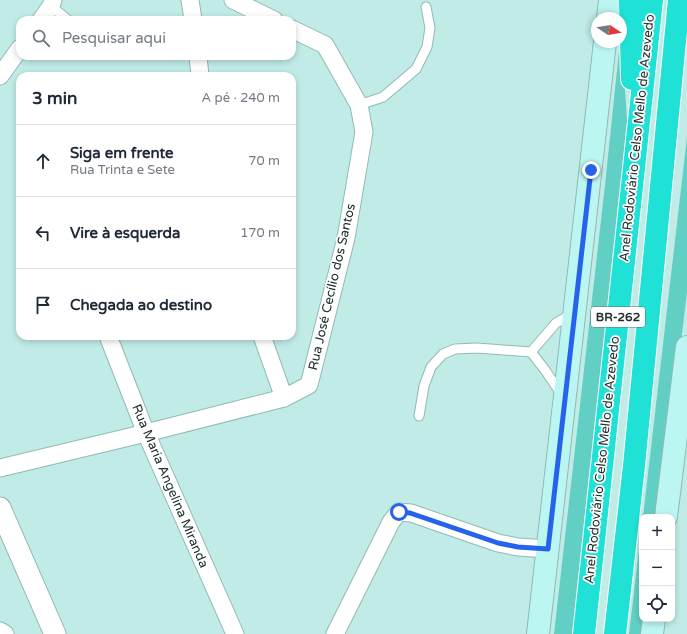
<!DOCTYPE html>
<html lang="pt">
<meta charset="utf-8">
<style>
:root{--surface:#fff;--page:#f2f2f3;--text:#1f2937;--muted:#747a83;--line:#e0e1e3}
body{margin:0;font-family:"Varela Round",sans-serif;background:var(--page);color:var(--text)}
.controls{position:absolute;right:12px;bottom:12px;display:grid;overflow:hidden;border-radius:8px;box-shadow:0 2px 6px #0003}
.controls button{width:36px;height:36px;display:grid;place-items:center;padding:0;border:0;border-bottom:1px solid var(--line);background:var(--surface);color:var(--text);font:20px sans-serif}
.compass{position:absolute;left:591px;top:12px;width:36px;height:36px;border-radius:50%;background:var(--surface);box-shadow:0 2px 6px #0003;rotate:102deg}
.stop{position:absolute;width:12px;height:12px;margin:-9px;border:3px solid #2563eb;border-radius:50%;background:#fff}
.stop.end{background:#2563eb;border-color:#fff;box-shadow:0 1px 4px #0008}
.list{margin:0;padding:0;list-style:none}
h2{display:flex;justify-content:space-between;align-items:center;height:52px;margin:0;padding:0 16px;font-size:17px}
h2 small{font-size:13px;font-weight:400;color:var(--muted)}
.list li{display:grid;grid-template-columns:26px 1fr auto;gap:12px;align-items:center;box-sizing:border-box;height:72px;padding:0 16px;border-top:1px solid var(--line)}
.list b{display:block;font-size:15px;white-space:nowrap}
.list p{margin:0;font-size:13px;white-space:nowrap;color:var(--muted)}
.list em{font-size:13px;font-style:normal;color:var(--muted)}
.icon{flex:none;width:22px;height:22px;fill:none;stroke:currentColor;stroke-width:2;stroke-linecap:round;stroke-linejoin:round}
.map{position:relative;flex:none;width:687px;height:634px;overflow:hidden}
.search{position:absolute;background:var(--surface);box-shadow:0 2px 6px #0003;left:16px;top:16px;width:280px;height:44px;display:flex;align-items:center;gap:10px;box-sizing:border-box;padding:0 14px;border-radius:12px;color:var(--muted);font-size:15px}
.panel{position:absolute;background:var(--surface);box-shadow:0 2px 6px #0003;left:16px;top:72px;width:280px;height:268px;border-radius:12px}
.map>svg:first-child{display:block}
.green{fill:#62cfc5}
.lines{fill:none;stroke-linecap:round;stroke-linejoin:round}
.service-casing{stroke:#91bab5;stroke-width:11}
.minor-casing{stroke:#91bab5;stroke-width:19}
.tertiary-casing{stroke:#91bab5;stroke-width:23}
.secondary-casing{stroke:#91bab5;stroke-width:24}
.motorway-casing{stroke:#fff;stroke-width:24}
.service{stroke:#fff;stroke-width:9}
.minor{stroke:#fff;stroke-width:17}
.tertiary{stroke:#fff;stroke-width:21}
.secondary{stroke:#bcf6f2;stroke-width:22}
.motorway{stroke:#20e1d5;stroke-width:22}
.route{stroke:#2563eb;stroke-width:5}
.labels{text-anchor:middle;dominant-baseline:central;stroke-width:3.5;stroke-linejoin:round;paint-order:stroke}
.shield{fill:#fff;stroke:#646f6d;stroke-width:1}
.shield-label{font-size:12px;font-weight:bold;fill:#21312f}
.street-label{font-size:13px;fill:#21312f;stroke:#fff}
</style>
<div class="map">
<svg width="687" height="634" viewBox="0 0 687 634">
<rect width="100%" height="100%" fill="#c0ebe6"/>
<!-- green -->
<g class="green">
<path d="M621,32L629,149L575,634H554L605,185Z"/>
<path d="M687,137V292L660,517H643Z"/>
<path d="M642,524V619H647L645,634H629Z"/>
</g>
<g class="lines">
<!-- service casing -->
<g class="service-casing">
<g id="service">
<path d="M51,6L68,20"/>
<path d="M359,105L383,97L416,69L427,47L430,28L426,7"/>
<path d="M531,352L556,323L572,314"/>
<path d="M419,416L424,386L431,367L443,354L455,349L477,348L531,352L545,370L562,395"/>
</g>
</g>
<!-- minor casing -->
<g class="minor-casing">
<g id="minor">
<path d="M190,0L193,20"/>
<path d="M233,0L274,20"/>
<path d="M41,20L51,6L53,0"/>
<path d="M198,56L200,76"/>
<path d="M0,76L20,48"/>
<path d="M108,336L146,433L235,634"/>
<path d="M262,336L284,398"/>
<path d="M0,468L146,433L284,398L309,385L346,238L364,132L359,105L325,45L292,29"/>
<path d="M0,631L5,634"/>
<path d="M335,634L391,522L399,512L411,513L498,543L518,547L548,549"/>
</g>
</g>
<!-- tertiary casing -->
<g class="tertiary-casing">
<path id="tertiary" d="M0,508L55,634"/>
</g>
<!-- secondary casing -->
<g class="secondary-casing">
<g id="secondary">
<path d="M608,18L610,0"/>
<path d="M666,517L687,347"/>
<path d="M538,634L605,42"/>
<path d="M652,634L654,619"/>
</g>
</g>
<!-- motorway casing -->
<g class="motorway-casing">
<g id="motorway">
<path d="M630,0L632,79"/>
<path d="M584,634L652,0"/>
<path d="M615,634L634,466L679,0"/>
</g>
</g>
<!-- service -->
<use href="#service" class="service"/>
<!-- minor -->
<use href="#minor" class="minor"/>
<!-- tertiary -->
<use href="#tertiary" class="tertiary"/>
<!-- secondary -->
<use href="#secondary" class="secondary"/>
<!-- motorway -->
<use href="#motorway" class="motorway"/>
</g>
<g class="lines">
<!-- route -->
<path class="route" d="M399,512L410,513L498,543L518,547L548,549L591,170"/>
</g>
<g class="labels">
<!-- shield labels -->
<rect class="shield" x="591" y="307" width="54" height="20" rx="3"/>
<g class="shield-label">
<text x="618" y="317">BR-262</text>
</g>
<!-- street labels -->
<g class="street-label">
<text transform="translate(637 138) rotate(-84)">Anel Rodoviário Celso Mello de Azevedo</text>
<text transform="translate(332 287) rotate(-77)">Rua José Cecílio dos Santos</text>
<text transform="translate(602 460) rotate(-84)">Anel Rodoviário Celso Mello de Azevedo</text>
<text transform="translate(170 486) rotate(67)">Rua Maria Angelina Miranda</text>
</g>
</g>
</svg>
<div class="controls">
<button>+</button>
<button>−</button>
<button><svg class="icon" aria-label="locate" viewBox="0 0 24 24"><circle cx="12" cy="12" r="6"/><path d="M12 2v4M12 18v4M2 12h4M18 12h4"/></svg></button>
</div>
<svg class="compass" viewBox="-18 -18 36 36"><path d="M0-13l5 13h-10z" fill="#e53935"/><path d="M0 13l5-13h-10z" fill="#747a83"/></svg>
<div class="stop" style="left:399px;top:512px"></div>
<div class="stop end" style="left:591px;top:170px"></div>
<div class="search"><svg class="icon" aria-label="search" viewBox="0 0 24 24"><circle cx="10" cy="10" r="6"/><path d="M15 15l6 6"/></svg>Pesquisar aqui</div>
<section class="panel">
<h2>3 min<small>A pé · 240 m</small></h2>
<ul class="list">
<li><svg class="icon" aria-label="ahead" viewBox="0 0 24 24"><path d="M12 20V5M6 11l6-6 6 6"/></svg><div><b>Siga em frente</b><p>Rua Trinta e Sete</p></div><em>70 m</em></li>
<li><svg class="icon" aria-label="left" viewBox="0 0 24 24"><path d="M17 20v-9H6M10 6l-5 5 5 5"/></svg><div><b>Vire à esquerda</b></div><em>170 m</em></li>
<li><svg class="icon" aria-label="arrive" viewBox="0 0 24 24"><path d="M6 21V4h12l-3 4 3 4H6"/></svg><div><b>Chegada ao destino</b></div></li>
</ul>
</section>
</div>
